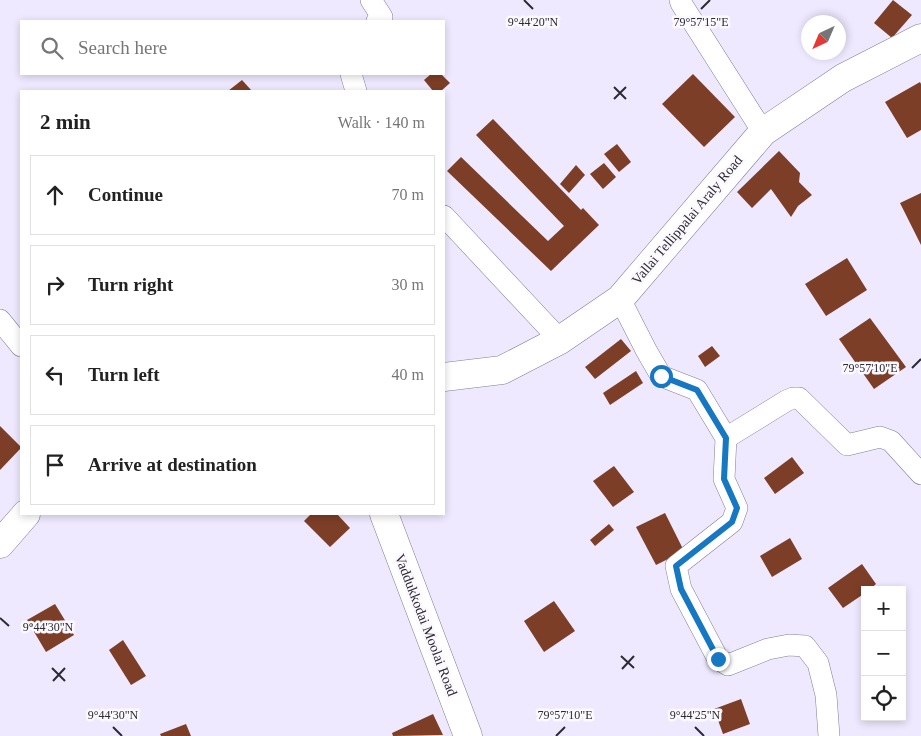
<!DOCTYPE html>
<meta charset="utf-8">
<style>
:root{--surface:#fff;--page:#f2f2f2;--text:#222;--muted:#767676;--line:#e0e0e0}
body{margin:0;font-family:"Times New Roman",serif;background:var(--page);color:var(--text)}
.controls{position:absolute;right:15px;bottom:15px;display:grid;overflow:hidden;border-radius:0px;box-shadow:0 2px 8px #0003}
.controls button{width:45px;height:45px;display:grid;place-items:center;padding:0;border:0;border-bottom:1px solid var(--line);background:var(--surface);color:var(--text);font:25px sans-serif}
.compass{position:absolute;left:801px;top:15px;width:45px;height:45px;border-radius:50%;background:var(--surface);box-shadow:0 2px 8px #0003;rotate:224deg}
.stop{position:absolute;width:15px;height:15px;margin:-11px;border:4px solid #1677c3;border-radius:50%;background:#fff}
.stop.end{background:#1677c3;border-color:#fff;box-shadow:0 1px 5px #0008}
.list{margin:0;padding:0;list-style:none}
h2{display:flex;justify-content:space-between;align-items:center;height:65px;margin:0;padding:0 20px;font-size:21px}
h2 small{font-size:16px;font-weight:400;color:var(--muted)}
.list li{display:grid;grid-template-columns:32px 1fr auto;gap:15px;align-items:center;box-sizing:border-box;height:80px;margin:0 10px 10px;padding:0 10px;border:1px solid var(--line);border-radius:0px}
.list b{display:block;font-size:19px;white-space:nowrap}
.list em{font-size:16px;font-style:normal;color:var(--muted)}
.icon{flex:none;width:28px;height:28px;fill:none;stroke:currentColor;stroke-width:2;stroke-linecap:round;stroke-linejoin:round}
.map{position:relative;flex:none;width:921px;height:736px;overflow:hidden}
.search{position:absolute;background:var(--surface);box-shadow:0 2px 8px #0003;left:20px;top:20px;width:425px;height:55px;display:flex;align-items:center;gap:12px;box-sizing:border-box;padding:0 18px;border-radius:0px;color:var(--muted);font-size:19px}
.panel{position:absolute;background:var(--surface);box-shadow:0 2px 8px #0003;left:20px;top:90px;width:425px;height:425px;border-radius:0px}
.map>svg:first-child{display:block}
.building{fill:#7c3e27}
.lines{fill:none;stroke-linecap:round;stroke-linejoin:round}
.street-casing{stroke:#847e92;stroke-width:22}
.secondary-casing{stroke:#847e92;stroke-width:29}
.street{stroke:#fff;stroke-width:21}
.secondary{stroke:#fff;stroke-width:28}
.route{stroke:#1677c3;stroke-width:6}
.ticks{fill:none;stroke:#2c2a32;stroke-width:2}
.labels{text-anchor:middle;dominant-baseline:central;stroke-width:5;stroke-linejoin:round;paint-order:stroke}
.street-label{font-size:14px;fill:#2c2a32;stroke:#fbf9fe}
.ticks-label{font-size:12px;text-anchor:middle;fill:#2c2a32;stroke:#fbf9fe;stroke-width:5;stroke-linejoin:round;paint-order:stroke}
</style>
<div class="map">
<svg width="921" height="736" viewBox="0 0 921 736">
<rect width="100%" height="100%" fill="#efe9ff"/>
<!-- building -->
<g class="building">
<path d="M893,0L912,15L892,38L874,23Z"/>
<path d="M431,74H441L450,83L441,91H433L424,80Z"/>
<path d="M693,74L735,117L704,147L662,104Z"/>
<path d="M242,80L252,91H228Z"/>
<path d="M920,82L921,84V130L907,138L885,102Z"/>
<path d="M493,119L581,210L583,208L599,225L551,271L447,171L461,157L548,241L564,226L476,135Z"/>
<path d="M617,144L631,162L619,172L604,154Z"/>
<path d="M779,151L800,173L799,182L812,195L798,206L791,217L771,189L752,208L737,192Z"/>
<path d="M604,163L616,177L603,189L590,174Z"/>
<path d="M576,165L585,175L569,193L560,184Z"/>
<path d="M921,193V245L900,203Z"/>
<path d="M847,258L867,290L826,316L805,284Z"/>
<path d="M870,318L906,367L874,389L839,339Z"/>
<path d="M621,339L631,351L595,379L585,367Z"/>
<path d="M712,346L720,356L705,367L698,356Z"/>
<path d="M636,371L643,383L610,405L603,393Z"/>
<path d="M0,426L21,447V448L0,470Z"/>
<path d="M792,457L804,473L775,494L764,478Z"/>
<path d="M614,466L634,492L613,507L593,481Z"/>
<path d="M665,513L684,551L656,565L636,527Z"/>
<path d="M311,514H337L350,528L330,547L304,521Z"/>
<path d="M609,524L614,530L595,546L590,540Z"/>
<path d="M790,538L802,559L772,577L760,556Z"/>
<path d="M862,564L876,584L869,590H865V593L843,608L828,588Z"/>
<path d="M554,601L575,631L544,652L524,621Z"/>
<path d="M55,604L74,635L46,652L27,620Z"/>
<path d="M123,640L146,676L131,685L109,650Z"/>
<path d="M741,699L750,724L723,734L714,709Z"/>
<path d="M433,714L443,735L393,736L392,733Z"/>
<path d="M186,724L191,736H161L160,734Z"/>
</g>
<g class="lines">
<!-- street casing -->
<g class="street-casing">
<g id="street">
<path d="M371,0L382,17L377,21"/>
<path d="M680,0L681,3L763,132"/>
<path d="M351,74L356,91"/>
<path d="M444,216L560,340"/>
<path d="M620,299L646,350L661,376L697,390L726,438L724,479L737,508L732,522L676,566L681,589L718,659L728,665L768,649L789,645L805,646L818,663L826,695L829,736"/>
<path d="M0,320L21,346"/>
<path d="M726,438L786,401L793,398H799L847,445L880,437L891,441L921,474"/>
</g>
</g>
<!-- secondary casing -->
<g class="secondary-casing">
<g id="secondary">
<path d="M444,377L502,370L560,340L620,299L763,132L843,78L921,38"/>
<path d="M384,514L468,736"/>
<path d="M0,544L26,514"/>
</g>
</g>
<!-- street -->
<use href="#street" class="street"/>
<!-- secondary -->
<use href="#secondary" class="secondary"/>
</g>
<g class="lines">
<!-- route -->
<path class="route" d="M661,376L697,390L726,438L724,479L737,508L732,522L676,566L681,589L718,659"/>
</g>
<!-- ticks -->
<path class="ticks" d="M524,0L533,9M701,9L710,0M614,87L626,99M614,99L626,87M912,368L921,359M0,618L9,626M621,656L634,668M52,668L65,681M622,669L634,656M53,681L65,668M113,727L122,736M695,727L704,736M556,736L565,727"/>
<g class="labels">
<!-- street labels -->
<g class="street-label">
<text transform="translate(687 220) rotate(-50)">Vallai Tellippalai Araly Road</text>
<text transform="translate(426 625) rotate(69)">Vaddukkodai Moolai Road</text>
</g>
</g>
<g class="ticks-label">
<text x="533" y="26">9°44'20"N</text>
<text x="701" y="26">79°57'15"E</text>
<text x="870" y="372">79°57'10"E</text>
<text x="48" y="631">9°44'30"N</text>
<text x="565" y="719">79°57'10"E</text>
<text x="113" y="719">9°44'30"N</text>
<text x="695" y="719">9°44'25"N</text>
</g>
</svg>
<div class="controls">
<button>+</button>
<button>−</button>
<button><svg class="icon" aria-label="locate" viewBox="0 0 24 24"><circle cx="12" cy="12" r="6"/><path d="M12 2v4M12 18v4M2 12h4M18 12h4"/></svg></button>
</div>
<svg class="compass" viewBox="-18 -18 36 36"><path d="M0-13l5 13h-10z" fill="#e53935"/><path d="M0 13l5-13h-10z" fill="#767676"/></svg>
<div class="stop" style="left:661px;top:376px"></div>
<div class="stop end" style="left:718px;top:659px"></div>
<div class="search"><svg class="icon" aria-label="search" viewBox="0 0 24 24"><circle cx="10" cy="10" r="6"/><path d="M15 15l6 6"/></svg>Search here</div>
<section class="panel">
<h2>2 min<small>Walk · 140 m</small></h2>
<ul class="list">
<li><svg class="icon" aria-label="ahead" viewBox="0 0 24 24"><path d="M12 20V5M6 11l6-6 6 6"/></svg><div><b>Continue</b></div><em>70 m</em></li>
<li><svg class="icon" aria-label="right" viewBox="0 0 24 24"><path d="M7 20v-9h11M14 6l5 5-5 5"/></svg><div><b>Turn right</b></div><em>30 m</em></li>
<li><svg class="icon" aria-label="left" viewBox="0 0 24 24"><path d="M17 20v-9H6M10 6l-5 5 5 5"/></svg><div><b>Turn left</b></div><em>40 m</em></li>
<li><svg class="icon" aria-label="arrive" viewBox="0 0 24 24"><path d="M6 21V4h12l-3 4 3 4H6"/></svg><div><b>Arrive at destination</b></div></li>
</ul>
</section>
</div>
